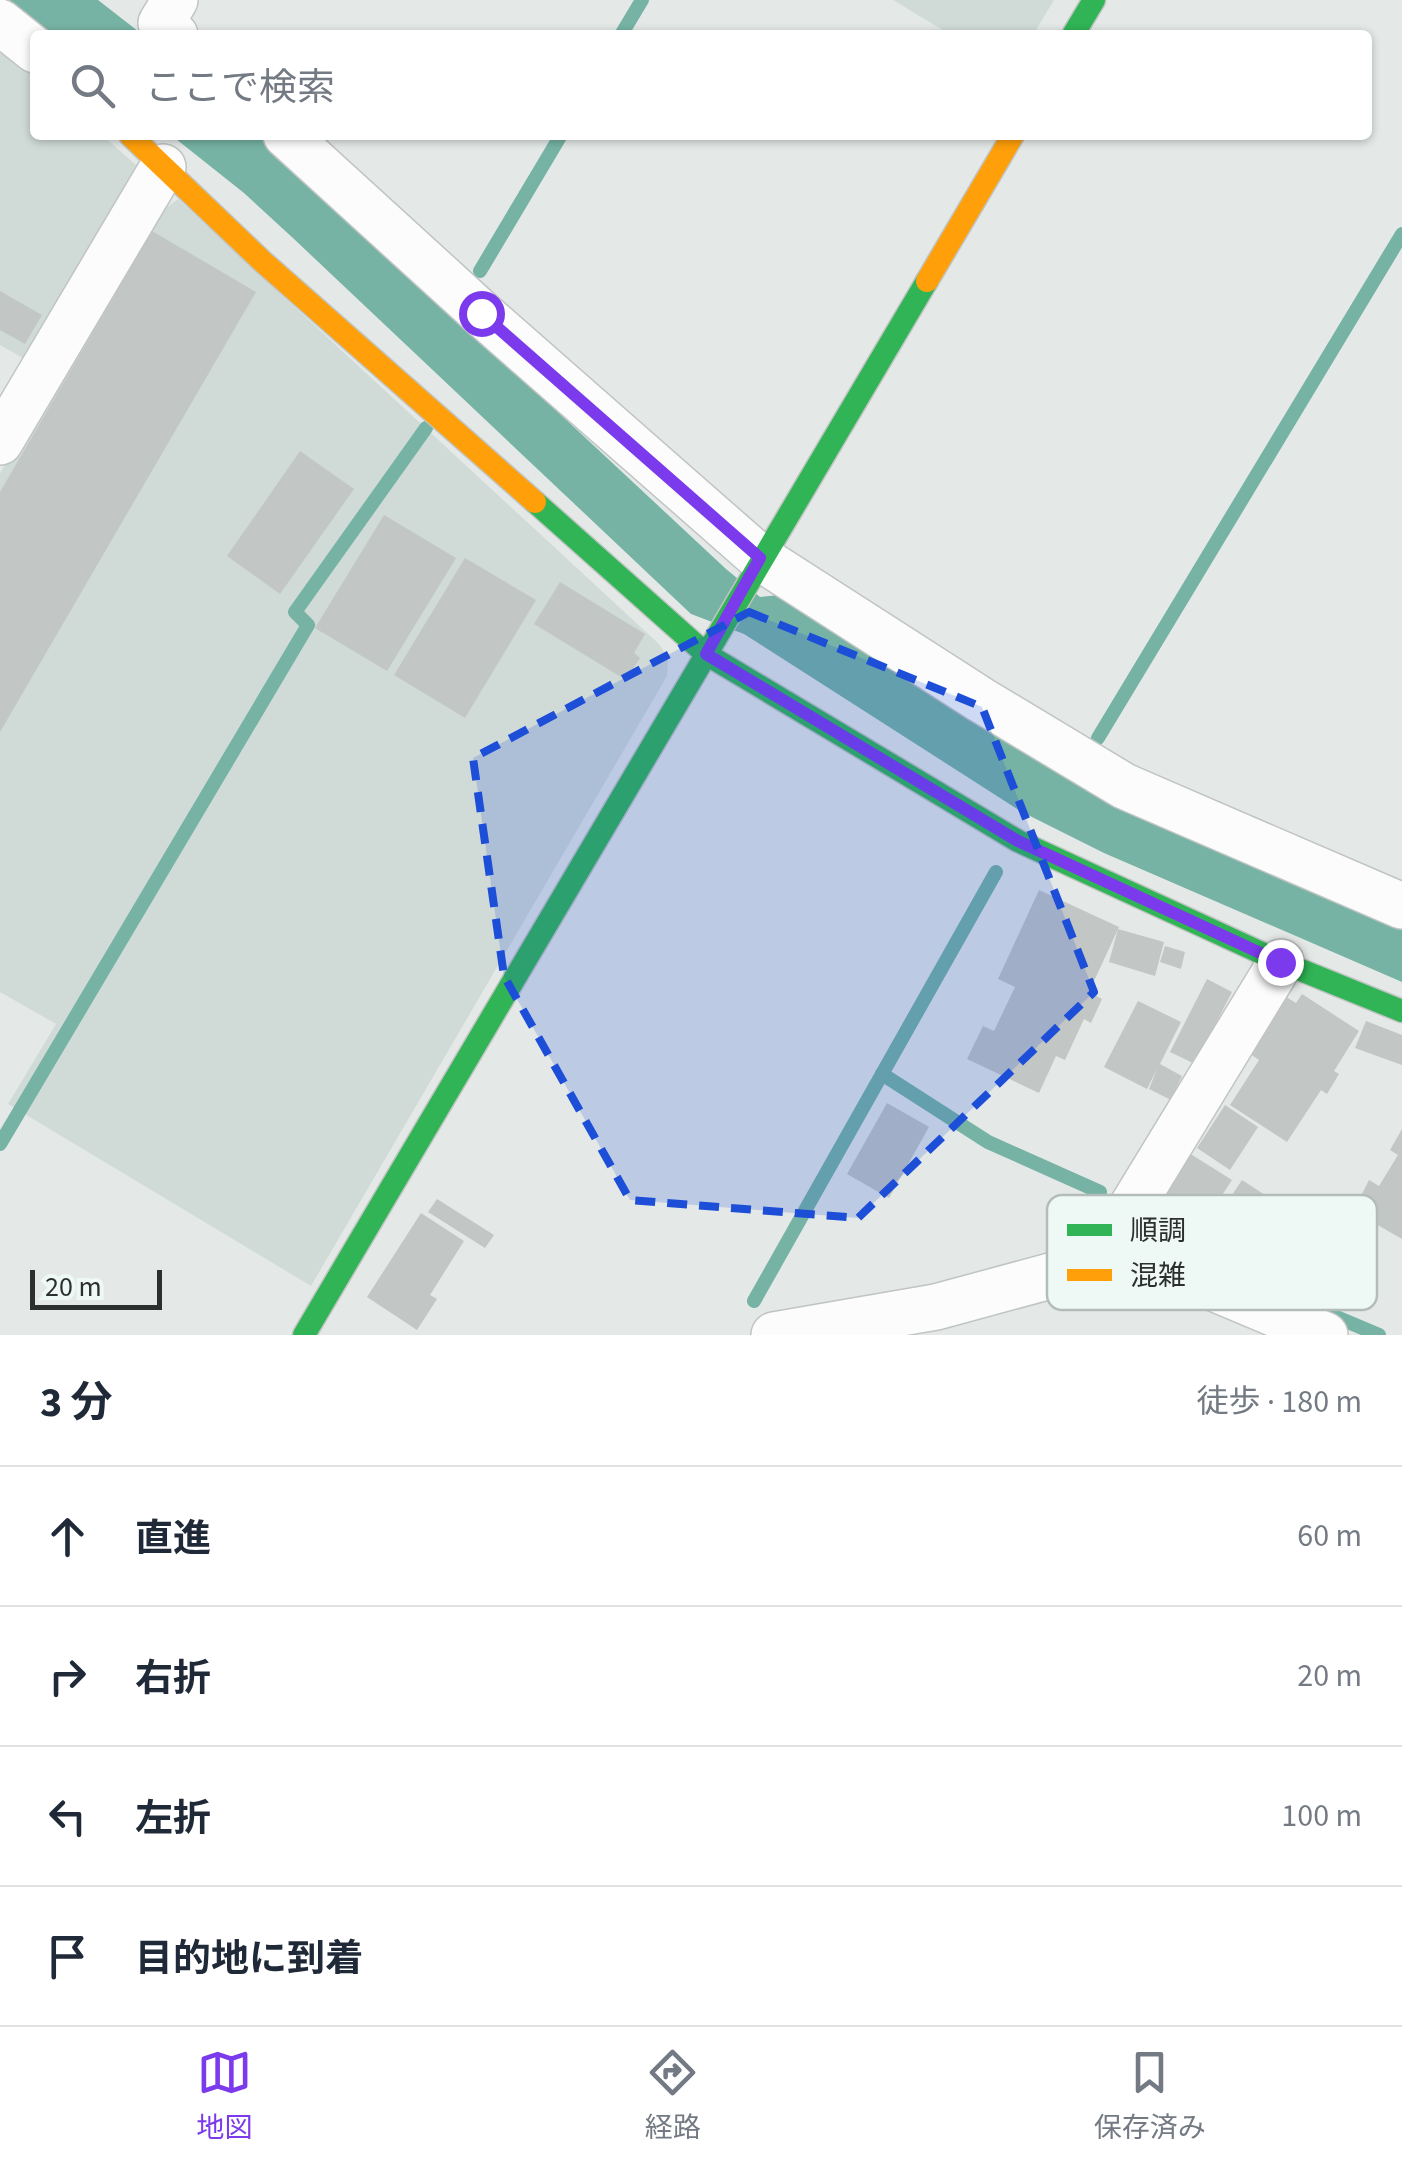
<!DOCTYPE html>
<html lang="ja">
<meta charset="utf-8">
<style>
:root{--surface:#fff;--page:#f6f6f7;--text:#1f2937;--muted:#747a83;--line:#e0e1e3;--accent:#7c3aed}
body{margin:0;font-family:"Source Sans 3","Noto Sans JP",sans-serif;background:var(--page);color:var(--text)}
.scale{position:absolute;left:30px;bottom:25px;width:132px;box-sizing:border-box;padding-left:10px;border:5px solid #2b2f2d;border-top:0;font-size:28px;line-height:35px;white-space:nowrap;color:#2b2f2d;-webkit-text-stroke:8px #eef9f6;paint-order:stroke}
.stop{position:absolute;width:30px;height:30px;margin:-22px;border:8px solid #7c3aed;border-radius:50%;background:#fff}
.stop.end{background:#7c3aed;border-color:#fff;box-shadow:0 2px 10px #0008}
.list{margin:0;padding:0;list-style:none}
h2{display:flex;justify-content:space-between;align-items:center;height:130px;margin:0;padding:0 40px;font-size:42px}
h2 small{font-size:32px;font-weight:400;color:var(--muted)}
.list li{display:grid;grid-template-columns:65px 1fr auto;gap:30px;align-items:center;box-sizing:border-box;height:140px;padding:0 40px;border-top:2px solid var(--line)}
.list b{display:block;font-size:38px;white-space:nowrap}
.list em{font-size:32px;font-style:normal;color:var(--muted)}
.icon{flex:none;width:55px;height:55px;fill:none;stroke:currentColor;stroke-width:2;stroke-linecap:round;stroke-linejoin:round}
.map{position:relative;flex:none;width:1402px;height:1335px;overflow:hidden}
.search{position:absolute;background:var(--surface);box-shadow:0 2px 8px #0004;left:30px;right:30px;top:30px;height:110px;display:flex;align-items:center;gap:25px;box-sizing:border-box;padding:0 35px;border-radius:10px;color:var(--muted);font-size:38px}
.sheet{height:690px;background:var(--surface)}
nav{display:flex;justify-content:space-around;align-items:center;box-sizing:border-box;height:140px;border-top:2px solid var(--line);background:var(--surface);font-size:28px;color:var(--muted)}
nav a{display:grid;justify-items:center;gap:5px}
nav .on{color:var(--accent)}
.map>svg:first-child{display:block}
.built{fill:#d0dbd7}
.water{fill:#76b3a4}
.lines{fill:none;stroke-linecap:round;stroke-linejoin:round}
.stream{stroke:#76b3a4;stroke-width:14}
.building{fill:#c2c6c5}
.street-casing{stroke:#c0c4c2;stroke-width:48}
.fast-casing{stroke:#c0c4c2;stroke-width:25}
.slow-casing{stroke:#c0c4c2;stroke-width:25}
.street{stroke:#fbfcfb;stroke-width:45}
.fast{stroke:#30b455;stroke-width:22}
.slow{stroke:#ff9f0a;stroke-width:22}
.route{stroke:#7c3aed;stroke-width:12}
.marked{fill:#1d4ed8;fill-opacity:0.2;stroke:#1d4ed8;stroke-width:8;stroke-dasharray:20 12;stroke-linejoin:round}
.key{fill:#eef9f6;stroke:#b4bcba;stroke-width:2.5}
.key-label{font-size:28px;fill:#2b2f2d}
</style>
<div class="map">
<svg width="1402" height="1335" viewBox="0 0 1402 1335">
<rect width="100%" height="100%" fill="#e4e9e7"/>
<!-- built -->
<g class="built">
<path d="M893,0H1054L1033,35H951Z"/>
<path d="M0,46L35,77V135H102L138,167L23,358L0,345Z"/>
<path d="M178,199L659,644L668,658L667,676L311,1286L8,1104L56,1024L0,992V473L158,214Z"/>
</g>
<!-- water -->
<g class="water">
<path d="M1,0H98L143,35H45Z"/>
<path d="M171,135H261L726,569L760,597L779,595L1402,923V982L1104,853L1022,812L744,634L691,614L294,239L244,193Z"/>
</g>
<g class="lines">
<!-- stream -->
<g class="stream">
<path d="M621,35L642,0"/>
<path d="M480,271L561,135"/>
<path d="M1098,738L1402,234"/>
<path d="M882,1074L988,1142L1100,1192"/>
<path d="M0,1144L308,625L295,612L426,428"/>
<path d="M1143,1220L1302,1303"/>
<path d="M754,1301L996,872"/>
<path d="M1322,1311L1379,1335"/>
</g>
</g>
<!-- building -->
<g class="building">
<path d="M152,231L256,292L0,732V492Z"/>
<path d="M0,291L42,315L25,344L0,330Z"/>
<path d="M300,451L354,489L280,594L227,556Z"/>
<path d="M384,515L456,558L387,671L315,628Z"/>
<path d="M465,558L536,600L465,718L394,675Z"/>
<path d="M560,582L645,634L634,653L640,658L626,680L534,624Z"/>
<path d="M1039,890L1119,927L1089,992L1102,999L1091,1023L1084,1019L1065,1060L1056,1056L1039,1093L967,1059L983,1026L994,1031L1015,987L998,979Z"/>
<path d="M1118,929L1164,942L1155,976L1109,962Z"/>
<path d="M1165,946L1185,952L1181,969L1160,962Z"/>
<path d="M1207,979L1232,992L1195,1064L1170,1052Z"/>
<path d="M1302,994L1359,1031L1334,1071L1339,1074L1327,1094L1321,1090L1287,1142L1230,1105L1259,1060L1246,1051L1283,995L1296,1003Z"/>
<path d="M1138,1001L1181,1022L1160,1064L1182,1076L1171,1100L1149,1089L1157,1069L1147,1089L1104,1067Z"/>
<path d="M1366,1021L1402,1035V1065L1355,1048Z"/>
<path d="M887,1103L929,1127L889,1198L847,1174Z"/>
<path d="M1225,1105L1258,1127L1230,1170L1197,1148Z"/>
<path d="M1402,1129V1239L1362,1216L1372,1199L1362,1194L1369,1180L1379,1186L1398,1155L1390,1150Z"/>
<path d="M1189,1153L1232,1180L1199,1230L1157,1204Z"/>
<path d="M1242,1180L1320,1231L1285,1285L1206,1234Z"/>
<path d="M437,1199L494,1235L485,1248L428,1212Z"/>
<path d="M421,1213L464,1241L430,1295L437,1299L417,1330L367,1297Z"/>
</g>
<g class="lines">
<!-- street casing -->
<g class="street-casing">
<g id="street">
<path d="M175,0L161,23L175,35"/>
<path d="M0,22L35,50"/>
<path d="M286,135L481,313L760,558L981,700L1124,786L1402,906"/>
<path d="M0,442L163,167"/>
<path d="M1109,1244L1281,962"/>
<path d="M774,1335L936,1307L1076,1269L1109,1244L1325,1335"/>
</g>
</g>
<!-- fast casing -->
<g class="fast-casing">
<g id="fast">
<path d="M1073,35L1094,0"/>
<path d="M535,502L706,654L1018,841L1281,962L1402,1011"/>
<path d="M304,1335L927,281"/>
</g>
</g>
<!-- slow casing -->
<g class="slow-casing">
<g id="slow">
<path d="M130,135L262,261L535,502"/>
<path d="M927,281L1013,135"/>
</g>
</g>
<!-- street -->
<use href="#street" class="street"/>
<!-- fast -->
<use href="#fast" class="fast"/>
<!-- slow -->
<use href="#slow" class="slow"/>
</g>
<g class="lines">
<!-- route -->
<path class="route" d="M481,313L760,558L706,654L1018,841L1280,962"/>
</g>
<!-- marked area -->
<path class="marked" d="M749,612L982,707L1094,992L858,1218L630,1200L504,976L473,758Z"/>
<!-- legend -->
<rect x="1047" y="1195" width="330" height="115" rx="15" class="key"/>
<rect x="1067" y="1224" width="45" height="12" fill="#30b455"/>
<rect x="1067" y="1269" width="45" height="12" fill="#ff9f0a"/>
<g class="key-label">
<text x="1130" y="1240">順調</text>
<text x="1130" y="1285">混雑</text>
</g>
</svg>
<div class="scale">20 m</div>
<div class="stop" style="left:481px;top:313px"></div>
<div class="stop end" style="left:1280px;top:962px"></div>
<div class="search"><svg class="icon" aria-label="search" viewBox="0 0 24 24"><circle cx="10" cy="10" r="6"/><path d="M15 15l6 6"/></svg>ここで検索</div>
</div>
<section class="sheet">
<h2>3 分<small>徒歩 · 180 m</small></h2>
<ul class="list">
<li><svg class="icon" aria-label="ahead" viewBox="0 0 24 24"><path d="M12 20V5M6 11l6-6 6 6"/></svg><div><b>直進</b></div><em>60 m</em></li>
<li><svg class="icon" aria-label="right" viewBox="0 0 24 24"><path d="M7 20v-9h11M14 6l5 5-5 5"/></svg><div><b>右折</b></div><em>20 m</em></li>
<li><svg class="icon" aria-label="left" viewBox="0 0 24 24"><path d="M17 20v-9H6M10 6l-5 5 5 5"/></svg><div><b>左折</b></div><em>100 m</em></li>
<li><svg class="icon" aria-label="arrive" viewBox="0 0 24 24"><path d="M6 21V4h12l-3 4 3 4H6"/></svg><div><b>目的地に到着</b></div></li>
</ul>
</section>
<nav>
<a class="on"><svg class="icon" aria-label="map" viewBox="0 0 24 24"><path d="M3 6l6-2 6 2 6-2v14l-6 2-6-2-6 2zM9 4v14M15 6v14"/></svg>地図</a>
<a><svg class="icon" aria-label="directions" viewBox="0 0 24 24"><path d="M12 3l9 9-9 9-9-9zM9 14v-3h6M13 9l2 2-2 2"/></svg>経路</a>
<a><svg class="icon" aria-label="saved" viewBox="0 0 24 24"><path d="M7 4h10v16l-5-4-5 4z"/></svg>保存済み</a>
</nav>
